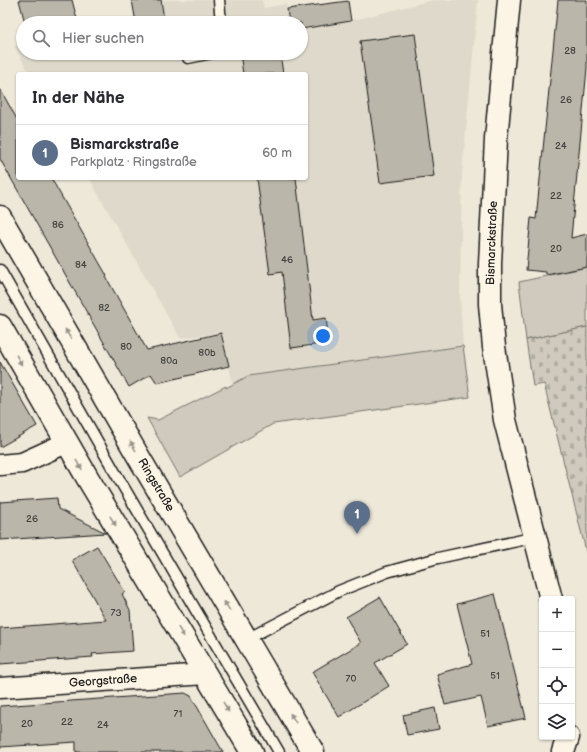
<!DOCTYPE html>
<html lang="de">
<meta charset="utf-8">
<style>
:root{--surface:#fff;--page:#f2f2f3;--text:#2b2b33;--muted:#7c7c81;--line:#e1e1e2;--accent:#111827}
body{margin:0;font-family:"Balsamiq Sans",sans-serif;background:var(--page);color:var(--text)}
.controls{position:absolute;right:12px;bottom:12px;display:grid;overflow:hidden;border-radius:4px;box-shadow:0 1px 3px #0004}
.controls button{width:36px;height:36px;display:grid;place-items:center;padding:0;border:0;border-bottom:1px solid var(--line);background:var(--surface);color:var(--text);font:20px sans-serif}
.you{position:absolute;left:323px;top:336px;width:14px;height:14px;margin:-10px;border:3px solid #fff;border-radius:50%;background:#1a73e8;box-shadow:0 0 0 6px #1a73e833}
.badge{display:grid;place-items:center;width:26px;height:26px;border-radius:50%;background:var(--accent);color:#fff;font-size:13px;font-weight:700}
.pin{position:absolute;translate:-50% -33px;filter:drop-shadow(0 1px 2px #0008)}
.pin::after{content:'';position:absolute;top:21px;width:14px;height:12px;background:inherit;clip-path:polygon(0 0,100% 0,50% 100%)}
.list{margin:0;padding:0;list-style:none}
h2{display:flex;justify-content:space-between;align-items:center;height:52px;margin:0;padding:0 16px;font-size:17px}
h2 small{font-size:13px;font-weight:400;color:var(--muted)}
.list li{display:grid;grid-template-columns:26px 1fr auto;gap:12px;align-items:center;box-sizing:border-box;height:56px;padding:0 16px;border-top:1px solid var(--line)}
.list b{display:block;font-size:15px;white-space:nowrap}
.list p{margin:0;font-size:13px;white-space:nowrap;color:var(--muted)}
.list em{font-size:13px;font-style:normal;color:var(--muted)}
.icon{flex:none;width:22px;height:22px;fill:none;stroke:currentColor;stroke-width:2;stroke-linecap:round;stroke-linejoin:round}
.map{position:relative;flex:none;width:587px;height:752px;overflow:hidden}
.search{position:absolute;background:var(--surface);box-shadow:0 1px 3px #0004;left:16px;top:16px;width:292px;height:44px;display:flex;align-items:center;gap:10px;box-sizing:border-box;padding:0 14px;border-radius:22px;color:var(--muted);font-size:15px}
.panel{position:absolute;background:var(--surface);box-shadow:0 1px 3px #0004;left:16px;top:72px;width:292px;height:108px;border-radius:4px}
.map>svg:first-child{display:block}
.built{fill:#ded9cb}
.green{fill:#cfcabd;stroke:#76736c}
.cemetery{fill:url(#cemetery-stones);stroke:#76736c}
.building{fill:#bab6aa;stroke:#1c1c1c}
.lines{fill:none;stroke-linecap:round;stroke-linejoin:round}
.service-casing{stroke:#1c1c1c;stroke-width:13}
.minor-casing{stroke:#1c1c1c;stroke-width:23}
.tertiary-casing{stroke:#1c1c1c;stroke-width:25}
.primary-casing{stroke:#1c1c1c;stroke-width:25}
.service{stroke:#fcf5e5;stroke-width:10}
.minor{stroke:#fcf5e5;stroke-width:20}
.tertiary{stroke:#fcf5e5;stroke-width:22}
.primary{stroke:#fcf5e5;stroke-width:22}
.oneway{fill:#97938b}
.labels{text-anchor:middle;dominant-baseline:central;stroke-width:3;stroke-linejoin:round;paint-order:stroke}
.number-label{font-size:10px;fill:#444240}
.street-label{font-size:12px;fill:#1c1c1c;stroke:#fcf5e5}
</style>
<div class="map">
<svg width="587" height="752" viewBox="0 0 587 752">
<defs>
<pattern id="cemetery-stones" width="16" height="16" patternUnits="userSpaceOnUse"><rect width="16" height="16" fill="#cfcabd"/><path d="M2 7V4a2 2 0 0 1 4 0v3zM10 15v-3a2 2 0 0 1 4 0v3z" fill="#b1ada2"/></pattern>
</defs>
<rect width="100%" height="100%" fill="#eee8d9"/>
<filter id="ink" filterUnits="userSpaceOnUse"><feTurbulence type="fractalNoise" baseFrequency=".025" numOctaves="2"/><feDisplacementMap in="SourceGraphic" scale="8" xChannelSelector="R" yChannelSelector="G"/><feConvolveMatrix kernelMatrix="1 2 1 2 8 2 1 2 1" color-interpolation-filters="sRGB"/></filter>
<g filter="url(#ink)">
<!-- built -->
<g class="built">
<path d="M161,0H262L264,8L286,4L289,23H163L165,22Z"/>
<path d="M433,0H478L462,174L460,296L463,346L248,376L233,384L221,333L180,338L89,178H306V74H30L14,46L23,44V53H301V29L358,19Z"/>
</g>
<!-- green -->
<g class="green">
<path d="M587,267V327L526,340L519,282Z"/>
<path d="M463,346L470,397L273,424L180,477L147,418L158,420L226,386V388L248,376Z"/>
</g>
<!-- cemetery -->
<path class="cemetery" d="M587,327V555L544,384L533,386L526,340Z"/>
<!-- building -->
<g class="building">
<path d="M19,0H72L78,23H25Z"/>
<path d="M132,0H161L164,19L136,23Z"/>
<path d="M558,0H587V68L571,238L587,234V267L546,275V272L526,270L531,218L536,219Z"/>
<path d="M348,1L351,21L301,29V23H289L287,9Z"/>
<path d="M415,34L434,176L380,183L360,41Z"/>
<path d="M240,53H280L283,74H243Z"/>
<path d="M0,89L18,121V178H51L107,276L106,277L147,350L221,333L229,366L157,383L151,374L129,387L0,159Z"/>
<path d="M257,178H296L313,320L326,318L329,343L291,348L282,272L270,274Z"/>
<path d="M0,362L37,426L0,447Z"/>
<path d="M57,498L58,509L106,533L0,540V502Z"/>
<path d="M97,546L125,592L122,594L130,610L133,651L92,654L93,657L0,664V628L106,620L72,560Z"/>
<path d="M495,594L526,718L488,726L481,697L445,705L437,674L472,664L457,604Z"/>
<path d="M380,597L407,644L375,663L389,686L339,717L312,672L361,643L346,617Z"/>
<path d="M185,693L191,696L223,752H76V742L0,747V706Z"/>
<path d="M435,708L439,729L407,735L403,715Z"/>
</g>
<g class="lines">
<!-- service casing -->
<g class="service-casing">
<g id="service">
<path d="M219,0L221,23"/>
<path d="M188,58L212,53"/>
<path d="M0,270L116,474L279,752"/>
<path d="M247,639L339,591L387,572L438,558L536,537"/>
</g>
</g>
<!-- minor casing -->
<g class="minor-casing">
<g id="minor">
<path d="M0,465L22,463L66,443"/>
<path d="M0,688L206,674"/>
</g>
</g>
<!-- tertiary casing -->
<g class="tertiary-casing">
<g id="tertiary">
<path d="M509,0L496,139L490,264V304L494,347L505,420L551,599"/>
<path d="M563,752L568,737"/>
</g>
</g>
<!-- primary casing -->
<g class="primary-casing">
<g id="primary">
<path d="M0,217L141,461L313,752"/>
<path d="M0,326L87,477L252,752"/>
</g>
</g>
<!-- service -->
<use href="#service" class="service"/>
<!-- minor -->
<use href="#minor" class="minor"/>
<!-- tertiary -->
<use href="#tertiary" class="tertiary"/>
<!-- primary -->
<use href="#primary" class="primary"/>
</g>
<!-- one-way arrows -->
<defs><path id="oneway-solid" d="M-6-.8H1V-3.2L6.5 0L1 3.2V.8H-6Z"/></defs>
<g class="oneway">
<use href="#oneway-solid" transform="translate(68 334) rotate(-120)"/>
<use href="#oneway-solid" transform="translate(19 360) rotate(61)"/>
<use href="#oneway-solid" transform="translate(133 446) rotate(-120)"/>
<use href="#oneway-solid" transform="translate(79 465) rotate(59)"/>
<use href="#oneway-solid" transform="translate(113 521) rotate(59)"/>
<use href="#oneway-solid" transform="translate(227 606) rotate(-121)"/>
<use href="#oneway-solid" transform="translate(181 632) rotate(59)"/>
<use href="#oneway-solid" transform="translate(226 707) rotate(60)"/>
<use href="#oneway-solid" transform="translate(293 718) rotate(-121)"/>
</g>
</g>
<g class="labels">
<!-- number labels -->
<g class="number-label">
<text x="570" y="51">28</text>
<text x="566" y="100">26</text>
<text x="561" y="146">24</text>
<text x="556" y="196">22</text>
<text x="58" y="225">86</text>
<text x="556" y="249">20</text>
<text x="287" y="260">46</text>
<text x="81" y="265">84</text>
<text x="104" y="308">82</text>
<text x="126" y="347">80</text>
<text x="207" y="353">80b</text>
<text x="169" y="361">80a</text>
<text x="32" y="519">26</text>
<text x="116" y="613">73</text>
<text x="485" y="634">51</text>
<text x="495" y="676">51</text>
<text x="351" y="679">70</text>
<text x="178" y="714">71</text>
<text x="67" y="722">22</text>
<text x="27" y="724">20</text>
<text x="103" y="725">24</text>
</g>
<!-- street labels -->
<g class="street-label">
<text transform="translate(492 243) rotate(-88)">Bismarckstraße</text>
<text transform="translate(156 485) rotate(59)">Ringstraße</text>
<text transform="translate(103 681) rotate(-4)">Georgstraße</text>
</g>
</g>
</svg>
<div class="controls">
<button>+</button>
<button>−</button>
<button><svg class="icon" aria-label="locate" viewBox="0 0 24 24"><circle cx="12" cy="12" r="6"/><path d="M12 2v4M12 18v4M2 12h4M18 12h4"/></svg></button>
<button><svg class="icon" aria-label="layers" viewBox="0 0 24 24"><path d="M12 4l9 5-9 5-9-5zM3 14l9 5 9-5"/></svg></button>
</div>
<div class="you"></div>
<div class="pin badge" style="left:357px;top:534px;background:#5c6f8a">1</div>
<div class="search"><svg class="icon" aria-label="search" viewBox="0 0 24 24"><circle cx="10" cy="10" r="6"/><path d="M15 15l6 6"/></svg>Hier suchen</div>
<section class="panel">
<h2>In der Nähe<small></small></h2>
<ul class="list">
<li><span class="badge" style="background:#5c6f8a">1</span><div><b>Bismarckstraße</b><p>Parkplatz · Ringstraße</p></div><em>60 m</em></li>
</ul>
</section>
</div>
